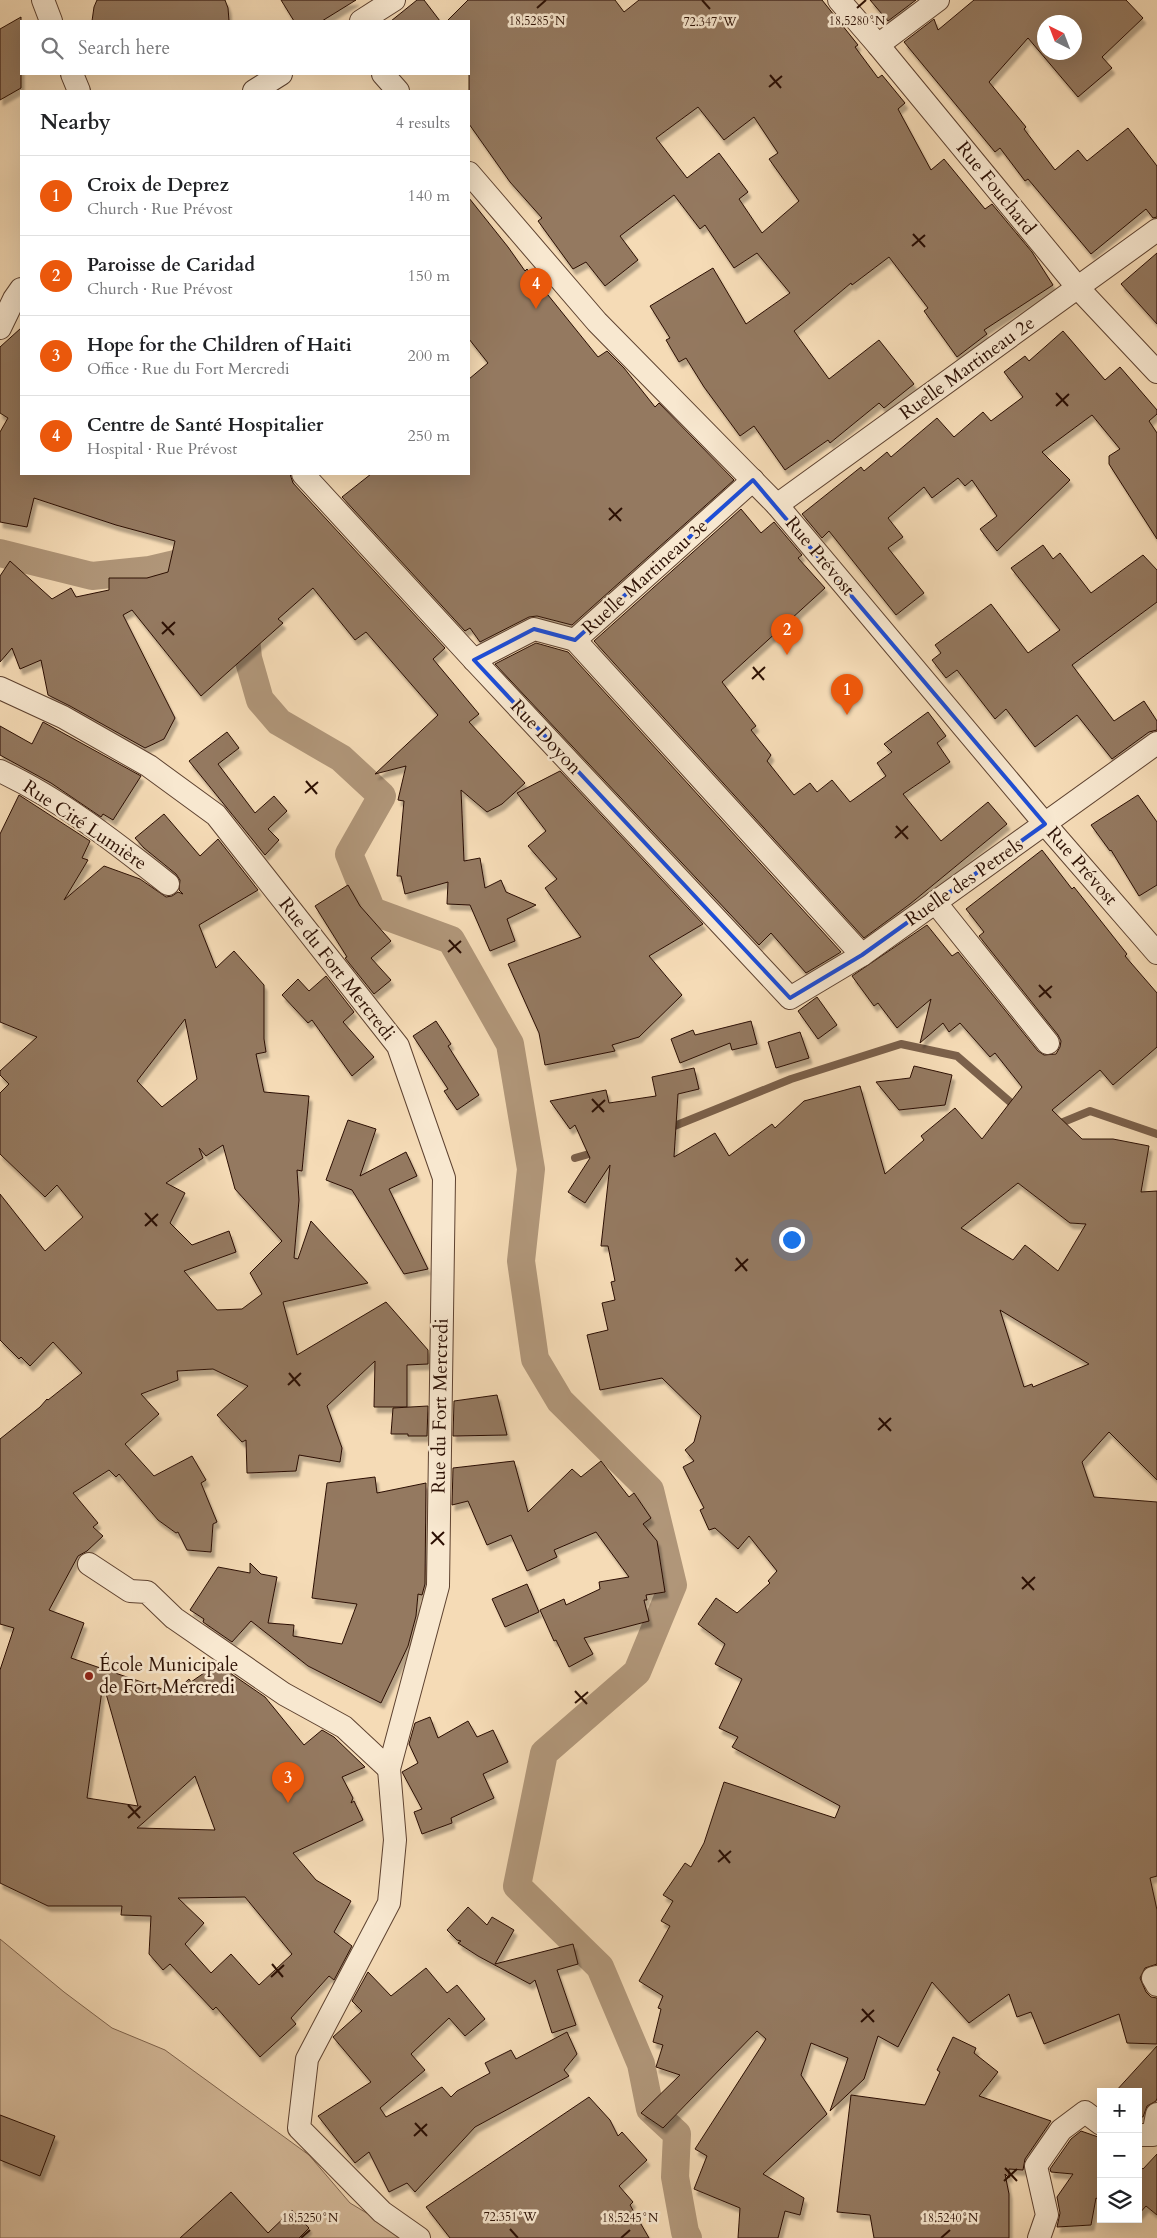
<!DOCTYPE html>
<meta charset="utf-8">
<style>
:root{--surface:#fff;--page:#f6f6f6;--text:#202124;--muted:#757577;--line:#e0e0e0;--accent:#ea580c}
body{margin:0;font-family:Cardo,serif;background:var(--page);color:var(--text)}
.controls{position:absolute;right:15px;bottom:15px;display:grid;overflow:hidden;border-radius:0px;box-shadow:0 5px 20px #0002}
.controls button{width:45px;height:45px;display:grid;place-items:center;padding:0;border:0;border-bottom:1px solid var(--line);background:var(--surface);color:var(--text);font:25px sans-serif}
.compass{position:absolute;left:1037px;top:15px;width:45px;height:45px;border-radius:50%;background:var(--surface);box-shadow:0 5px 20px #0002;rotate:318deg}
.you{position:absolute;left:791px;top:1239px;width:18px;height:18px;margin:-12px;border:4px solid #fff;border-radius:50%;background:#1a73e8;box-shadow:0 0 0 8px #1a73e833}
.badge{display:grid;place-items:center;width:32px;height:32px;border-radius:50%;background:var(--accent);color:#fff;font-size:16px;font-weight:700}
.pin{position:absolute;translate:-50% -41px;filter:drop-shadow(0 1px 2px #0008)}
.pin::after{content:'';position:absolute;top:26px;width:18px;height:15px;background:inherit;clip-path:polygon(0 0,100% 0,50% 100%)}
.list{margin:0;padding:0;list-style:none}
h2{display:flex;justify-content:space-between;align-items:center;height:65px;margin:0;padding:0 20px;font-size:21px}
h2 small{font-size:16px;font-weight:400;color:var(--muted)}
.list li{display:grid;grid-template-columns:32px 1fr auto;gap:15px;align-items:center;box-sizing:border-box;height:80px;padding:0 20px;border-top:1px solid var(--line)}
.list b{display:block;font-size:19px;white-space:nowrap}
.list p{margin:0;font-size:16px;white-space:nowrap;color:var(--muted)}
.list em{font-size:16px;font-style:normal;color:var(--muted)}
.icon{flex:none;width:28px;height:28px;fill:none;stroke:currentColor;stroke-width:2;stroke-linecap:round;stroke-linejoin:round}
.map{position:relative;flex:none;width:1157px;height:2238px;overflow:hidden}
.search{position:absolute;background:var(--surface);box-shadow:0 5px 20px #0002;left:20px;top:20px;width:450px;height:55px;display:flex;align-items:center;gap:12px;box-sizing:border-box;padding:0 18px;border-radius:0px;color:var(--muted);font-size:19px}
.panel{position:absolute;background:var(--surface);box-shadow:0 5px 20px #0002;left:20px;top:90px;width:450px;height:385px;border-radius:0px}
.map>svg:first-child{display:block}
.green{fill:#d3b898;stroke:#7f644e}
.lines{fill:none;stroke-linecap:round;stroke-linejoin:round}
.stream{stroke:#7b604a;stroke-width:8}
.canal{stroke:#b09679;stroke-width:28}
.building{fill:#947960;stroke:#2b0f03;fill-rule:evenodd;filter:url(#shadow)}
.minor-casing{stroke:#5e4230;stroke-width:24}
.minor{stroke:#f8e8d0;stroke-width:22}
.marked{fill:none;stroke:#1d4ed8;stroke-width:4;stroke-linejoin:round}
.ticks{fill:none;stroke:#2b0f03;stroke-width:2}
.poi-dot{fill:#8f2418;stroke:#f8e8d0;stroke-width:2}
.labels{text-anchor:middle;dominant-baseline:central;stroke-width:5;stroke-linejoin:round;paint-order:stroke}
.street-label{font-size:19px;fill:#2b0f03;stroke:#f8e8d0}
.poi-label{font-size:19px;fill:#2b0f03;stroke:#f8e8d0;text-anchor:start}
.ticks-label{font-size:12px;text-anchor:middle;fill:#2b0f03;stroke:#f8e8d0;stroke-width:5;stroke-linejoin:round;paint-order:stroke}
</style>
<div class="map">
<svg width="1157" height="2238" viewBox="0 0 1157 2238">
<defs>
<filter id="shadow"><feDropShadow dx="3" dy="5.5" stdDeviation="1" flood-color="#0004"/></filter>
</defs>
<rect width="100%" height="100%" fill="#f5dbb6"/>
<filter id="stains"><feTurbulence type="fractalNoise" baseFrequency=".004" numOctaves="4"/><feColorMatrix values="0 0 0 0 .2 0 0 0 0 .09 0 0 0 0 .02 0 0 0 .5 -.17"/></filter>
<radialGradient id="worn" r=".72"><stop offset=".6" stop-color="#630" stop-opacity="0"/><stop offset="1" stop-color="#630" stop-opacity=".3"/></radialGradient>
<!-- green -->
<path class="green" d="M0,1939L64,1992L112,2028L165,2050L309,2155L350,2203L408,2238H0Z"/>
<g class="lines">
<!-- stream -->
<g class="stream">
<path d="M1056,1125L1090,1111L1157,1134"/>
<path d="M667,1129L791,1079L901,1044L957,1056L1017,1108"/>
<path d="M575,1158L596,1152"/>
</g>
<!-- canal -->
<g class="canal">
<path d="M0,553L92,576L150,570L201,558L205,561"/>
<path d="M244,618L248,658L260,700L279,722L341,758L382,796L349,854L372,911L451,940L510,1044L531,1169L521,1261L535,1359L560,1401L650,1490L673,1585L637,1672L544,1753L517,1886L600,1967L641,2064L650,2109L677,2134L675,2177L685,2232L688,2238"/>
</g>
</g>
<!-- building -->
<g class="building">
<path d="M97,0H225L228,8L229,21H92L94,7Z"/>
<path d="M281,0H356L322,21H294Z"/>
<path d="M417,0H424L440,21H391Z"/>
<path d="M468,0H615L624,12L639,0H822L858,45L855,47L878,78L882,75L905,103L898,109L931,170L944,159L985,209L992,204L1032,252L1053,285L984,330L987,334L957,357L924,311L928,308L889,257L852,285L851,283L794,331L829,379L879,340L914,384L884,408L879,403L830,443L828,440L785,470L754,426L740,436L704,387L686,358L679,362L666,340L670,338L650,306L713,268L746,324L790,293L757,253L734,268L705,225L700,229L674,195L620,236L638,260L605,286L586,262L573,269L538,221L542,218L510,182L469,124V21H447ZM698,107L724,140L754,117L778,153L769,159L799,201L762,233L739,199L748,192L719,153L687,178L656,138Z"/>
<path d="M870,0H916L888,21Z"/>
<path d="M974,0H1126L1143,18L1102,57L1112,68L1078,97L1028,38L989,82L1026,127L1024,129L1055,170L1078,150L1087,161L1128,128L1157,166V217L1153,218L1146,209L1091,254L1028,179L1025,181L1000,148L995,152L904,42L934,19L938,30ZM1044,22H1074V52H1044Z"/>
<path d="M21,17V88L0,100V29Z"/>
<path d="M469,198L508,247L525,271L527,269L598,357L607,351L624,368L655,407L659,403L734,480L572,625L537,616L529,617L480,642L470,628L465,631L342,497L371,474H469V379L488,363L469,339Z"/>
<path d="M1157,253V324L1121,284Z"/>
<path d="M21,328V474H290L293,483L445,648L433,659L479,714L469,722L525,783L502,804L487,812L461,790L464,861L480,858L485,888L501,880L506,892L536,905L507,919L515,941L490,951L470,905L447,904L448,882L405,894L401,876H397L404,801L398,800L406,766L375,774L438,715L366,632L355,640L313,588L278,619L283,623L201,696L132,610L123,615L175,718L164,739L145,748L70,706L48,695L41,660L20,669L12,648L0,662V576L10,561L52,599L71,588L76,597L109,590V578H147L168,572L175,541L116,525L34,498L27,527L0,522V432L8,418L0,413V347Z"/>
<path d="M1063,331L1105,380L1120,367L1157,410V414L1149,421L1157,433V539L1109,464V456L1120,449L1092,415L1042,452L1070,480L997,551L980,529L997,516L972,480L965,486L958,478L932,498L924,487L888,518L903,537L888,548L924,593L896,615L829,531L822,538L802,514L861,467L864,471L887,452L891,457L937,418L954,437L983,412L991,421L1023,397L1004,372L1025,356L1029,361Z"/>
<path d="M741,509L761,533L774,522L802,555L798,558L825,588L722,682L756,726L751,730L771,755L767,761L794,795L810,783L817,792L832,780L850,802L886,776L877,763L892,752L884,744L928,712L946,736L937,743L950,762L903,794L941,841L988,802L1007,824L910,904L864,938L594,641Z"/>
<path d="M1043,545L1053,559L1060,553L1091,593L1143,555L1157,570V602L1072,665L1114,721L1144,701L1157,721V730L1149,732L1112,759L1077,715L1035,747L1006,709L995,719L957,670L946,678L932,660L941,653L935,645L991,604L1028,653L1060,630L1011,568Z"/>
<path d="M536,643L568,652L841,952L806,973L771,933L759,945L495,664Z"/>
<path d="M43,722L141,776L113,820L103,814L101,817L51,783L0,755V726L32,744Z"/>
<path d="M227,732L239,748L218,764L255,813L274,796L287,811L268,829L279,840L265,855L189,761Z"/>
<path d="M560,771L703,924L649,956L682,995L639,1037L612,1045L615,1051L545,1065L539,1033L508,964L581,937L545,888L557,879L528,846L546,831L517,793Z"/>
<path d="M19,795L90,841L82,858L88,860L64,900L104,866L140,879L166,897L172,896L178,892L183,894L179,890L180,880L176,874L144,848L135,838L164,814L200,856L218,839L258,890L199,925L216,968L234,951L264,985V1039L266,1052L256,1054L264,1092L309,1096L302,1171L297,1170L299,1200L294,1258L298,1259L311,1221L368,1283L283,1302L297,1355L386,1302L428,1350V1364L407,1365V1407H374L375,1361L327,1406L342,1448L340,1462L299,1455L296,1471L247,1473L246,1440L242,1442L217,1415L248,1386L213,1369L177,1371L178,1380L141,1394L159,1414L125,1444L154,1476L192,1456L206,1480L201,1483L217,1522L213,1524L211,1552L187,1550L178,1532L176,1533L158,1520L119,1474L116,1477L109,1470L73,1493L98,1523L93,1527L103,1536L87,1551L78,1556L49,1610L84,1623L71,1658L174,1693L189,1679L191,1682L217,1664L265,1697L304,1745L322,1730L334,1737L365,1767L342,1777L353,1798L351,1803L354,1801L363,1820L293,1853L316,1880L351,1901L334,1932L352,1946L334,1980L329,1976L291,2018L296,2024L260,2057L216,2007L213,2010L170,1964L163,1970L149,1954L151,1916L121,1915L122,1906H48L0,1883V1670L14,1628L0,1624V1439L40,1407L47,1399L48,1400L82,1373L53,1342L30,1366L21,1357L19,1359L0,1340V1194L45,1251L83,1217L57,1185L45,1197L0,1154V1093L9,1084L0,1075V1071L37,1037L0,1022V834ZM185,1019L197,1079L162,1107L137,1081ZM223,1145L235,1189L282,1241L250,1273L262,1294L242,1309L217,1310L184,1271L236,1252L229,1231L192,1245L170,1223L185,1193L166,1183L203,1158L199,1148L206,1156ZM103,1683L138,1806L87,1798ZM195,1776L215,1830L137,1828L143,1823ZM245,1897L292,1954L259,1985L231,1954L211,1973L185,1944L204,1923L178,1898Z"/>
<path d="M1138,795L1157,822V885L1139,896L1111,850L1110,851L1091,825Z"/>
<path d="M1042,850L1072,889L1074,887L1127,954L1125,956L1157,993V1047L1113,1085L1100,1070L1052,1110L1082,1139H1113L1149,1146L1141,1192L1157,1191V1480L1109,1432L1082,1462L1094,1497L1157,1502V1876L1150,1878L1157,1910V1964L1145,1968L1140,1978L1146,1992L1151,1997L1157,1998V2044L1127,2043L1119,2014L1044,2044L1031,2012L1017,2017L1009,1994L969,2023L932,1982L898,2047L878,2036L864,2079L830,2111L848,2058L811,2043L801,2075L827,2114L763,2174L804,2198L800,2215L785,2211L778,2238H738L740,2208L694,2189L707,2156L695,2149L766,2039L757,2031L663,2128L641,2113L680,2075L656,2067L663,2045L653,2042L661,2009L658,2008L663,1996L639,1981L670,1926L661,1921L673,1901L663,1895L685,1863L691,1867L704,1843L724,1782L835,1818L840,1806L732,1747L738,1737L719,1728L742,1679L715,1664L725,1644L698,1624L716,1598L737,1613L770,1583L768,1581L777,1571L749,1536L738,1549L715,1528L709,1530L700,1510L704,1508L683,1467L694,1461L685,1450L694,1442L701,1416L662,1378L600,1390L587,1335L608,1330L602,1303L615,1300L611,1282L615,1281L608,1246H601L610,1165L585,1203L568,1192L590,1158L575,1125L570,1129L550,1101L606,1090L609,1103L656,1096L652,1077L694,1068L699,1089L678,1094L674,1157L715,1133L729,1156L772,1124L775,1128L804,1101L860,1086L885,1174L924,1140L921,1136L955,1108L982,1139L1022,1087L995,1053L990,1057L960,1023L949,1032L943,1023L920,1043L931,999L897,1028L878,1003L874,1006L852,976L927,925L952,956L958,952L1038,1051L1044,1055L1056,1054L1060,1047L1061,1041L1058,1035L979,936L984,932L966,909ZM1018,1183L1070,1223L1086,1224L1058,1271L1025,1245L1013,1260L961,1228ZM1000,1310L1089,1364L1033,1387L1032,1384L1024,1387Z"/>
<path d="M348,885L360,906L391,941L371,958L391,980L374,994L345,958L347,957L315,906Z"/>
<path d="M326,976L354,1012L343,1022L374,1057L352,1076L312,1020L308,1023L282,995L298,979L309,991Z"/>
<path d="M817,997L837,1025L818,1039L798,1011Z"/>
<path d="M436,1021L451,1044L448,1046L479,1095L457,1110L444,1091L448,1089L413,1036Z"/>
<path d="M751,1021L757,1044L732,1050L730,1043L680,1063L671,1039L693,1030L695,1035Z"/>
<path d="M800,1032L809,1058L776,1068L768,1042Z"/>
<path d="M914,1066L952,1075L945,1105L899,1110L876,1082L910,1078Z"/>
<path d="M348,1120L376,1129L360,1176L406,1152L417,1176L389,1189L428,1269L404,1274L352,1190L326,1180Z"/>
<path d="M497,1395L507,1435L453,1436L454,1401Z"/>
<path d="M428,1406L427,1436H408V1434H391L393,1408Z"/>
<path d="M514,1461L528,1512L572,1469L581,1477L601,1461L629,1497L634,1493L651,1518L643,1524L657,1541L665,1592L646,1595L647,1600H644L649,1621L584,1638L593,1654L569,1667L556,1640L554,1641L540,1610L564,1599L566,1605L600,1589L599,1582L629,1577L596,1532L554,1550L557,1557L527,1571L511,1535L487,1545L468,1501L452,1505L453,1468Z"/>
<path d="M375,1477L377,1493L426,1483L425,1584L422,1595L418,1594L416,1616L408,1646L381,1703L308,1666L251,1621L232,1642L203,1622L204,1619L190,1610L218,1567L250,1573V1563L261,1574L277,1577L268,1623L294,1625L293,1636L342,1644L357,1604L312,1598L327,1483Z"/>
<path d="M527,1584L539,1612L505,1627L492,1599Z"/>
<path d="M430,1717L438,1738L468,1721L477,1737L493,1730L508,1762L483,1774L494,1798L451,1818L452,1823L422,1834L414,1812L422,1809L402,1772L418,1763L409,1744L415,1723Z"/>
<path d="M468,1907L487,1925L492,1917L514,1930L495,1964L573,1944L578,1964L557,1970L576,2025L552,2033L535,1980L530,1984L478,1956L458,1943L461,1941L457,1940L447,1930Z"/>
<path d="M426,1968L447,1993L457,1985L485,2019L465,2036L449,2018L411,2054L425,2070L380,2108L386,2117L442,2087L451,2097L457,2091L490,2073L485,2063L511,2050L516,2059L567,2032L577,2054L564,2070L569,2076L475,2127L415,2192L407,2183L389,2192L369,2152L355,2163L318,2116L371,2082L333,2037L362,2011L352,2001L368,1972L391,1996Z"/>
<path d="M953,2037L976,2048L974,2053L998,2072L979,2096L1051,2121L1025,2159L1023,2170L1009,2169V2178L1005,2174L1009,2194V2238H874L870,2215L837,2212L851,2095L925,2105L940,2072L937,2070Z"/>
<path d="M1157,2046V2098L1156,2101L1147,2106L1143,2117L1138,2116V2092H1115Z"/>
<path d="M589,2097L610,2120L618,2136L622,2132L647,2160L619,2186L633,2202L630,2205L649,2238H450L426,2207Z"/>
<path d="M0,2115L55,2136L40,2176L0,2160Z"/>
<path d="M1081,2131L1101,2138V2201L1096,2198L1091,2225L1057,2227L1060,2213L1057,2197L1073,2174L1051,2172L1050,2169L1071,2139Z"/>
<path d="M1157,2154V2215L1146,2206L1138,2215V2165L1143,2169Z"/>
<path d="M231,2192L268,2233L292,2210L309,2228L299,2238H180Z"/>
</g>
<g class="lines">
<!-- minor casing -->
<g class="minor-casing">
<g id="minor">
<path d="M43,0L51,21"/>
<path d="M839,0L878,45L1079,289L1157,372"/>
<path d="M361,21L394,0"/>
<path d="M878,45L938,0"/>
<path d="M72,74L79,91"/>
<path d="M383,74L398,91"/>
<path d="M254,91L281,74"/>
<path d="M469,173L597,322L777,505L1045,824L1157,953"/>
<path d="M0,328L14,299L21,289"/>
<path d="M303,474L474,660L790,998L862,955L1157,743"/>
<path d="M777,505L1157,230"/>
<path d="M575,640L862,955"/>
<path d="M474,660L534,629L575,640L753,480"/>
<path d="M0,688L63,717L149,766L216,815L398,1046L444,1178L438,1586L389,1769L395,1840L389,1903L307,2059L299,2128L382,2212L419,2238"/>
<path d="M0,771C60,799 115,842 168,884"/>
<path d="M935,902L1048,1043"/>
<path d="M89,1564L130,1591L147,1592L174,1618L284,1694L344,1727L389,1769"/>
<path d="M1157,1977L1153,1978L1157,1985"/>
<path d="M1138,2135H1153L1157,2114"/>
<path d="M1039,2238L1047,2215L1036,2166L1061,2130L1085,2112L1101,2124"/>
</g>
</g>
<!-- minor -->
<use href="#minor" class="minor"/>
</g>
<!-- marked area -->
<path class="marked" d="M753,480L1045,824L862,955L790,998L474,660L534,629L575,640Z"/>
<!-- ticks -->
<path class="ticks" d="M702,0L710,9M537,8L546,0M857,8L866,0M770,75L781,88M769,87L782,76M913,234L925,247M912,246L925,235M1056,393L1068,406M1056,406L1069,394M609,508L621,521M609,520L622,508M162,622L174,635M162,634L175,622M753,667L764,680M752,679L765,667M306,781L317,794M305,793L318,782M896,826L908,839M895,838L908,826M449,940L461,953M448,952L461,941M1039,985L1051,998M1039,997L1052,986M592,1099L604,1112M592,1112L605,1100M145,1213L157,1226M145,1226L158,1214M736,1258L747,1271M735,1271L748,1259M289,1373L300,1386M288,1385L301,1373M879,1418L891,1431M878,1430L891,1418M432,1532L444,1545M431,1544L444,1532M1022,1577L1034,1590M1022,1589L1035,1577M575,1691L587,1704M575,1703L588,1692M128,1805L140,1818M128,1818L141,1806M719,1850L730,1863M718,1862L731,1851M272,1964L283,1977M271,1977L284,1965M862,2009L874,2022M861,2022L874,2010M415,2123L427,2136M414,2136L427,2124M1005,2168L1017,2181M1004,2181L1017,2169M510,2229L518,2238M301,2238L310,2230M621,2238L630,2230M941,2238L950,2230"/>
<!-- markers -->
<circle class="poi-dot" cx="89" cy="1676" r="5"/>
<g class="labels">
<!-- street labels -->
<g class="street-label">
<text transform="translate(996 188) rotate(51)">Rue Fouchard</text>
<text transform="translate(967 368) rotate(-36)">Ruelle Martineau 2e</text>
<text transform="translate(820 556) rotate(50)">Rue Prévost</text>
<text transform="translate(645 577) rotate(-42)">Ruelle Martineau 3e</text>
<text transform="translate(546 737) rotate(47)">Rue Doyon</text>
<text transform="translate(85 825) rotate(34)">Rue Cité Lumière</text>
<text transform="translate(1082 866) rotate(49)">Rue Prévost</text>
<text transform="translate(964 882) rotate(-35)">Ruelle des Petrels</text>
<text transform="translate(337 969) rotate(52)">Rue du Fort Mercredi</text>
<text transform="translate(440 1406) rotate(-89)">Rue du Fort Mercredi</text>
</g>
<!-- poi labels -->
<g class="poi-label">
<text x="99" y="1665">École Municipale<tspan x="99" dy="22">de Fort Mercredi</tspan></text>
</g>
</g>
<g class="ticks-label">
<text x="857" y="25">18.5280°N</text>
<text x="537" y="25">18.5285°N</text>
<text x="710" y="26">72.347°W</text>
<text x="510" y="2221">72.351°W</text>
<text x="310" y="2222">18.5250°N</text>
<text x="630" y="2222">18.5245°N</text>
<text x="950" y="2222">18.5240°N</text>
</g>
<rect width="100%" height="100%" filter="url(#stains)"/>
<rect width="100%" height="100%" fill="url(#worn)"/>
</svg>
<div class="controls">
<button>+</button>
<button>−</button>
<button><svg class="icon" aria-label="layers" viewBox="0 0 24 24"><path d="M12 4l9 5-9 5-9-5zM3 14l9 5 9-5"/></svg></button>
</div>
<svg class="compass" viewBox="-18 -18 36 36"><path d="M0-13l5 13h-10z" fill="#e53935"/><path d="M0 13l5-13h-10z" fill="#757577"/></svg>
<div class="you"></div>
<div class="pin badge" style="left:847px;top:715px">1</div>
<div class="pin badge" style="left:787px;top:655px">2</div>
<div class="pin badge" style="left:288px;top:1803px">3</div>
<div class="pin badge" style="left:536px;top:309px">4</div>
<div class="search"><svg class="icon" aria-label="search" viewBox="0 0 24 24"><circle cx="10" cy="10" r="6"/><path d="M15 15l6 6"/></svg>Search here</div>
<section class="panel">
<h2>Nearby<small>4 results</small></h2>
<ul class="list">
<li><span class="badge">1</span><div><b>Croix de Deprez</b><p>Church · Rue Prévost</p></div><em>140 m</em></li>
<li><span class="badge">2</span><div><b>Paroisse de Caridad</b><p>Church · Rue Prévost</p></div><em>150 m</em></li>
<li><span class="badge">3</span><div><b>Hope for the Children of Haiti</b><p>Office · Rue du Fort Mercredi</p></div><em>200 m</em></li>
<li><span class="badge">4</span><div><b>Centre de Santé Hospitalier</b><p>Hospital · Rue Prévost</p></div><em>250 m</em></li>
</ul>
</section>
</div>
